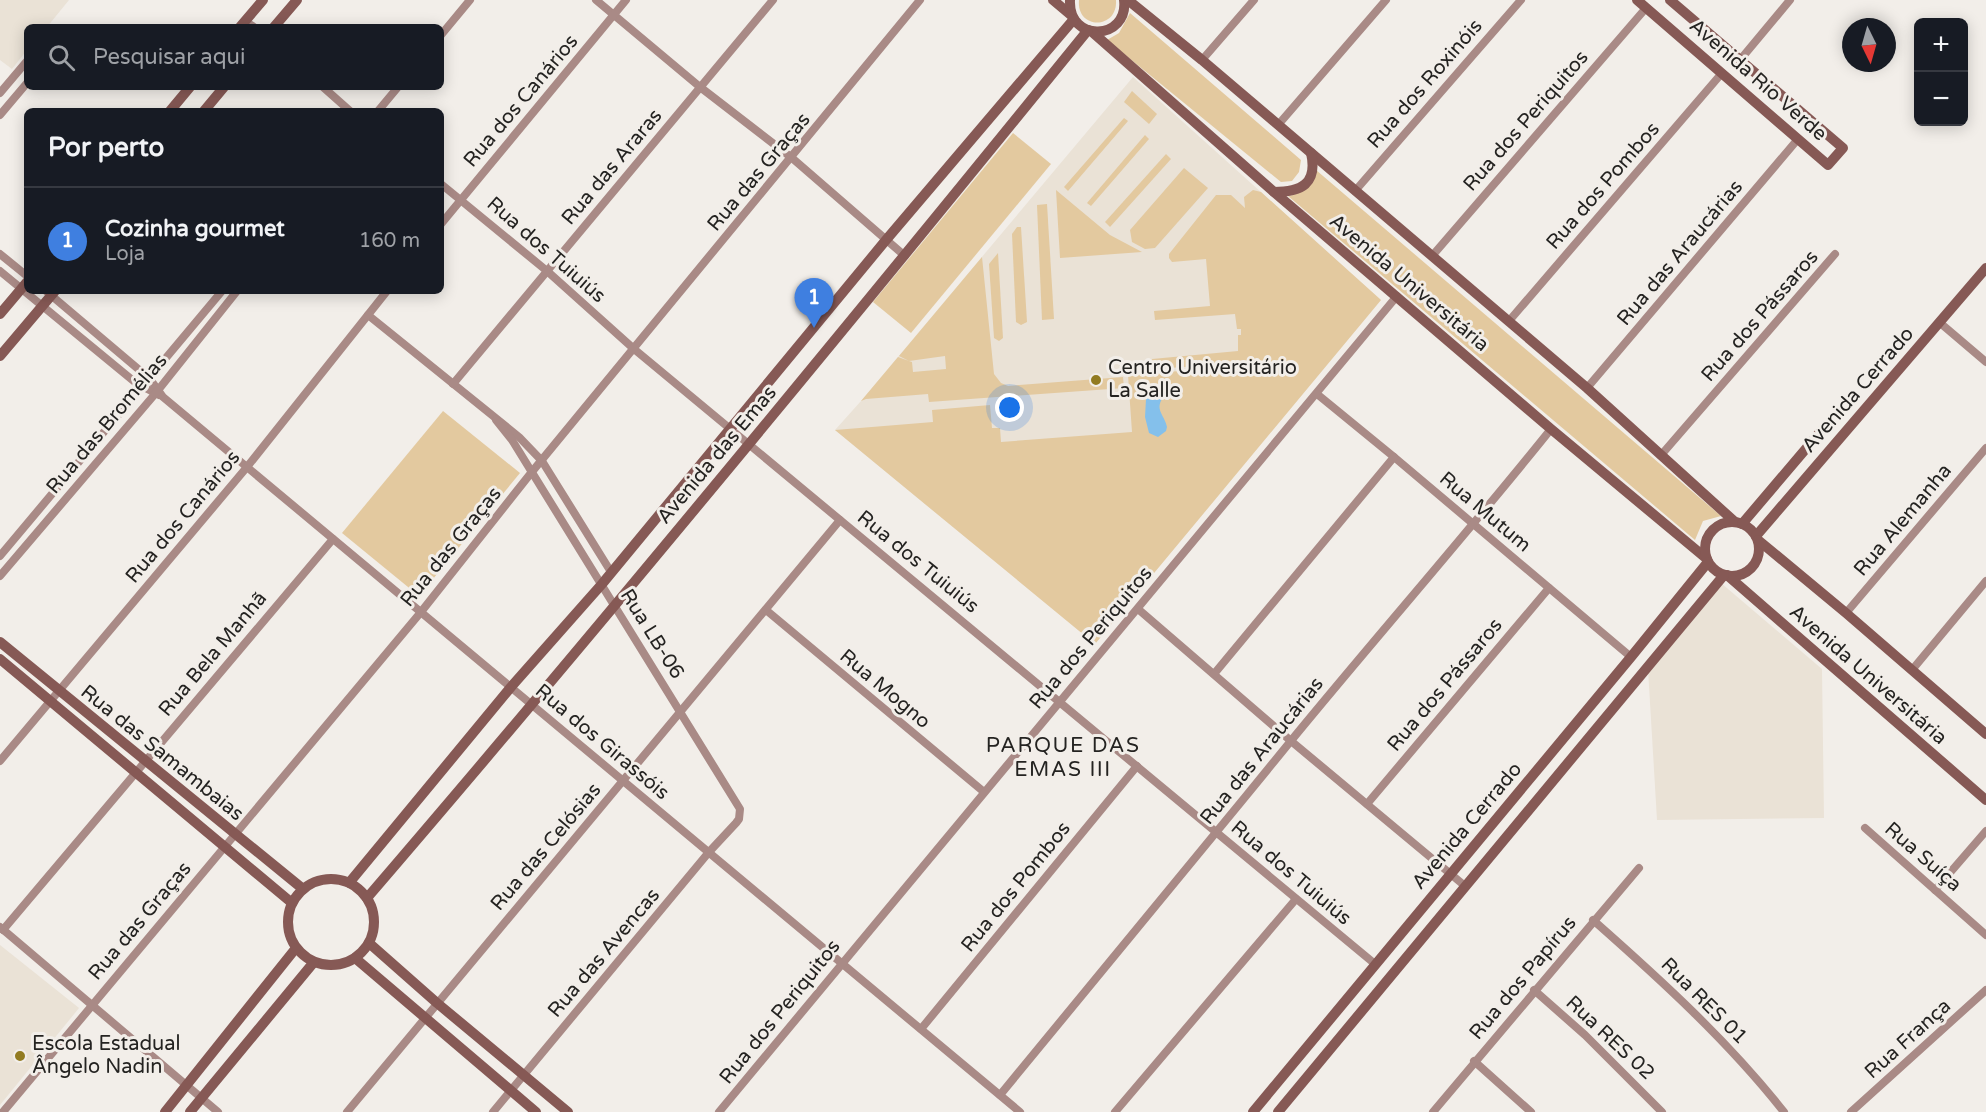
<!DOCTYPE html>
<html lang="pt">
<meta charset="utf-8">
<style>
:root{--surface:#171b24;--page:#242831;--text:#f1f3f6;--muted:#9ea1a6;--line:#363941;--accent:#d93025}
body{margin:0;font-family:"Varela Round",sans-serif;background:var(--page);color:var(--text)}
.controls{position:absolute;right:18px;top:18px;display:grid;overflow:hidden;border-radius:9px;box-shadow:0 3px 15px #0003}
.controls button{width:54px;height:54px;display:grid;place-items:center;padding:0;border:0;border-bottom:2px solid var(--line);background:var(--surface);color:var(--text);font:30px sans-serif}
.compass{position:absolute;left:1842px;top:18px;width:54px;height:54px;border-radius:50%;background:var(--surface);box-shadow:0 3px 15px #0003;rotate:175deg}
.you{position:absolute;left:1010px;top:408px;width:21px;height:21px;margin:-15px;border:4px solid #fff;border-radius:50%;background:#1a73e8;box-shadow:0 0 0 9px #1a73e833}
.badge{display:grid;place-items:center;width:39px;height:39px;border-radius:50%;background:var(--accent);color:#fff;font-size:20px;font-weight:700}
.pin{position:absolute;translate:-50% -50px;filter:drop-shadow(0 2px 3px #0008)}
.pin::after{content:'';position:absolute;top:32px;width:21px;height:18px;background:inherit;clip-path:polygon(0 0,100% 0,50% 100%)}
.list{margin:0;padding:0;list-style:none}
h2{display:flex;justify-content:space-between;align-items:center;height:78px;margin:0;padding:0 24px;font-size:26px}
h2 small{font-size:20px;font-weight:400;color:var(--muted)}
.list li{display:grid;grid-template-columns:39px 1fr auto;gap:18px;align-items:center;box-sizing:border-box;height:108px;padding:0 24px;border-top:2px solid var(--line)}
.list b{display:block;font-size:22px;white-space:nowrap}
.list p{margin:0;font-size:20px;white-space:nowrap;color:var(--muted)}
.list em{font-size:20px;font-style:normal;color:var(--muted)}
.icon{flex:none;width:33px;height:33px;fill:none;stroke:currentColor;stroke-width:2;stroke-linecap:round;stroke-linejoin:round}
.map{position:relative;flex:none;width:1986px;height:1112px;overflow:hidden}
.search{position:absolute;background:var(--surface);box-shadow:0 3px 15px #0003;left:24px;top:24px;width:420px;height:66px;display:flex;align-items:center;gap:15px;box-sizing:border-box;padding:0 21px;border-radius:9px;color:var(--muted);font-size:22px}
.panel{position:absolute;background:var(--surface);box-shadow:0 3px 15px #0003;left:24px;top:108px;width:420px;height:186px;border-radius:9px}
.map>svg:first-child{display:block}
.built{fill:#eae2d6}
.green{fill:#e3c99f;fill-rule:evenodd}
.water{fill:#84c0eb}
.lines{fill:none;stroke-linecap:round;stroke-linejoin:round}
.street{stroke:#a98a86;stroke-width:8}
.secondary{stroke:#865955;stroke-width:10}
.poi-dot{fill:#927b21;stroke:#f2eee9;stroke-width:2}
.labels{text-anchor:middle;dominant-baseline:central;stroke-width:6;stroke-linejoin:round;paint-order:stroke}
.street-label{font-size:20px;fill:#242321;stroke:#f2eee9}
.poi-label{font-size:20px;fill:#242321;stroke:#f2eee9;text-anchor:start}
.neighbourhood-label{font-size:21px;letter-spacing:1.5px;fill:#242321;stroke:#f2eee9}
</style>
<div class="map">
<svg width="1986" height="1112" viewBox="0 0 1986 1112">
<rect width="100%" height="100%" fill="#f2eee9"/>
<!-- built -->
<g class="built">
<path d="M0,0H69L47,27H27V50L12,69L0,60Z"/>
<path d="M1133,77L1381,300L1095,644L835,430L861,401Z"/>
<path d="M1721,583L1822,669L1824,818L1657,820L1648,669Z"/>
<path d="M0,945L79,1008L0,1105Z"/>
</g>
<!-- green -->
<g class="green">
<path d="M1079,0H1116C1118,30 1076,30 1079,0Z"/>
<path d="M1130,13L1301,160L1299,172L1292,181L1281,182L1107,40L1119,33Z"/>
<path d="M1132,91L1157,114L1149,124L1124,102Z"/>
<path d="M1124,118L1128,121L1068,191L1064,187Z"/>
<path d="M1013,133L1051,164L911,333L873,302Z"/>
<path d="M1145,135L1149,139L1091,206L1087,203Z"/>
<path d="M1166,154L1171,159L1110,227L1105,222Z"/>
<path d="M1184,168L1208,188L1155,248L1145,249L1132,242L1130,230Z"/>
<path d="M1316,170L1721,516L1703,521L1695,540L1288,196C1305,193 1310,185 1316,170Z"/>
<path d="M1056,190L1110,235L1142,252L1060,258Z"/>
<path d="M1253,190L1261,192L1381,300L1095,644L835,430L933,422L932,410L990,405L992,428H1000L1001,442L1132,432L1128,375L1244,366H1231L1230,364L1153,369L1152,359L1238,351V335H1241V329H1237L1235,314L1155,320L1154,311L1210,306L1206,259L1172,262L1169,258V254L1216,195H1231L1245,208L1244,197Z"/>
<path d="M1047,204L1054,319L1042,320L1037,205Z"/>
<path d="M1017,227H1021L1027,322L1021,325L1016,322L1012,234Z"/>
<path d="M998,253L1003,338L999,341L994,338L989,264Z"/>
<path d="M982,257L994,374L1001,383L1008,386L1123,377L1124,388L929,402L928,394L866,399L861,401L898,357L909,361L899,356ZM945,356L946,369L913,372L912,362L909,361Z"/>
<path d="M443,411L520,473L419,596L342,533Z"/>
</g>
<!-- water -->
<path class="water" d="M1151,388L1159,391L1162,399C1155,410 1165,416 1167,427L1166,431L1158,437L1149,433L1145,417L1146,399L1144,393L1147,389Z"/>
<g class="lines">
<!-- street -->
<g class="street">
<path d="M596,0L700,87L792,158L905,256"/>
<path d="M245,21L254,27"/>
<path d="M441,35L470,0"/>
<path d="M1202,60L1254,0"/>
<path d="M1740,60L1790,0"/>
<path d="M323,87L350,111"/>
<path d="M0,93L27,61"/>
<path d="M378,111L398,87"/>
<path d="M0,115L27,83"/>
<path d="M1278,125L1386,0"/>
<path d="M441,184L547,271L634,349L1375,964"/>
<path d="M1355,191L1521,0"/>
<path d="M441,224L626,0"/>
<path d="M0,254L27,276"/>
<path d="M1432,256L1646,8"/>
<path d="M0,271L136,383L159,395"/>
<path d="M46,291L150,379L163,397L1020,1112"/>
<path d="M368,315L519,437L542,461L611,572"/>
<path d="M1509,321L1722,73"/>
<path d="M1939,322L1986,362"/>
<path d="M453,384L773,0"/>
<path d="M1587,388L1798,139"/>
<path d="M1317,394L1394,457L1631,657"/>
<path d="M1662,454L1835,254"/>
<path d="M0,556L222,291"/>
<path d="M0,576L155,394L237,291"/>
<path d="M1138,609L1291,741L1465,886"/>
<path d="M766,610L984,792"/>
<path d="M1846,613L1986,448"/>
<path d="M1912,670L1986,581"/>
<path d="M1214,674L1394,457"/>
<path d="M0,761L247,467L387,291"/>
<path d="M1367,804L1549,588"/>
<path d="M1865,828L1986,935"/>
<path d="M1935,890L1986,831"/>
<path d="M1593,920C1661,980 1728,1041 1784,1112"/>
<path d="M0,927L218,1112"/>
<path d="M3,930L333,539"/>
<path d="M1534,990L1585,1035L1662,1112"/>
<path d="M921,1029L1137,766"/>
<path d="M1474,1061L1531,1112"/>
<path d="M1000,1095C1097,977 1194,860 1290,742C1376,637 1466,535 1551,429"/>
<path d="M3,1112L421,612L531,473L920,0"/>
<path d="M347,1112L840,520"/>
<path d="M493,1112L709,852L736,823L739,819L740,809L512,440L496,420"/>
<path d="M719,1112L1397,296"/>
<path d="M1115,1112L1296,899"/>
<path d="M1433,1112L1639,868"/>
<path d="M1851,1112L1986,990"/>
</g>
<!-- secondary -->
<g class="secondary">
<path d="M1053,0L1072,16"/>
<path d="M1070,0C1068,44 1129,40 1124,0"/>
<path d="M1128,0L1202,60L1587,388L1735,522"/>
<path d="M1637,0L1828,165L1843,148L1670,0"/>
<path d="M240,27L263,0"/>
<path d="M274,27L297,0"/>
<path d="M1091,31L1274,192L1551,429L1707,559"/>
<path d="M170,111L190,87"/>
<path d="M204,111L224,87"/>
<path d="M1274,192C1301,192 1318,184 1311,153"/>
<path d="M0,314L27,282"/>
<path d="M0,356L55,291"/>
<circle cx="1732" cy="549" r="27"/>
<path d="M1742,524L1821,431"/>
<path d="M1756,536L1986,268"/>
<path d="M1758,540L1846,613L1986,734"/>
<path d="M1727,575L1986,800"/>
<path d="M0,642L303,889"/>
<path d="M0,659L292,903"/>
<circle cx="331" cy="922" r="43"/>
<path d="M349,883L511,687L602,584L886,240L1074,19"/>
<path d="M367,898C612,613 851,322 1088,30"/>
<path d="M369,943L437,1003L568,1112"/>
<path d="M355,958L536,1112"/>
<path d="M165,1112L296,948"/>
<path d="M190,1112L314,962"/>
<path d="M1253,1112L1631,657L1708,562"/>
<path d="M1278,1112L1724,575"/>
</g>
</g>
<!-- markers -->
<g class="poi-dot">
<circle cx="1096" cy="380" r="6"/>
<circle cx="20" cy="1056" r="6"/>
</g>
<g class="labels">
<!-- street labels -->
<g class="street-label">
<text transform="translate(1758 80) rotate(41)">Avenida Rio Verde</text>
<text transform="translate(1425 84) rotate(-49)">Rua dos Roxinóis</text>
<text transform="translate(521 101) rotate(-50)">Rua dos Canários</text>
<text transform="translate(1526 121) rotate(-49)">Rua dos Periquitos</text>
<text transform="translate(612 167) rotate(-50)">Rua das Araras</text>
<text transform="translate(759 172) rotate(-50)">Rua das Graças</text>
<text transform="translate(1603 186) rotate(-49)">Rua dos Pombos</text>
<text transform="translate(546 250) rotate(41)">Rua dos Tuiuiús</text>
<text transform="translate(1680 253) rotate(-50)">Rua das Araucárias</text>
<text transform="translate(1409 283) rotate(40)">Avenida Universitária</text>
<text transform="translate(1760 316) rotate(-49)">Rua dos Pássaros</text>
<text transform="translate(1858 390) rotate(-49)">Avenida Cerrado</text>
<text transform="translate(107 424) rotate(-50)">Rua das Bromélias</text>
<text transform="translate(717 455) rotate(-50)">Avenida das Emas</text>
<text transform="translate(1485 512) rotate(40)">Rua Mutum</text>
<text transform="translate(183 517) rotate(-50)">Rua dos Canários</text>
<text transform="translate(1903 520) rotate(-50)">Rua Alemanha</text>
<text transform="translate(451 547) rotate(-51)">Rua das Graças</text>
<text transform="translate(918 562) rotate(39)">Rua dos Tuiuiús</text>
<text transform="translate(652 634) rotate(58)">Rua LB-06</text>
<text transform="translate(1091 638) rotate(-50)">Rua dos Periquitos</text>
<text transform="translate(213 654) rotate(-50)">Rua Bela Manhã</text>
<text transform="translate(1868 675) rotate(41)">Avenida Universitária</text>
<text transform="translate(1445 685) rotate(-50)">Rua dos Pássaros</text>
<text transform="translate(885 689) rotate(40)">Rua Mogno</text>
<text transform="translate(602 742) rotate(40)">Rua dos Girassóis</text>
<text transform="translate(1262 751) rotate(-51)">Rua das Araucárias</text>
<text transform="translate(162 753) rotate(39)">Rua das Samambaias</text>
<text transform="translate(1467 826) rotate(-50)">Avenida Cerrado</text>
<text transform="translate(546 847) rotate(-50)">Rua das Celósias</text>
<text transform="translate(1923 857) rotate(41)">Rua Suíça</text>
<text transform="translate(1291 873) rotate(40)">Rua dos Tuiuiús</text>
<text transform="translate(1016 887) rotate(-51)">Rua dos Pombos</text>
<text transform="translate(140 921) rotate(-50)">Rua das Graças</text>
<text transform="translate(604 953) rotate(-50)">Rua das Avencas</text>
<text transform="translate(1523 978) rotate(-50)">Rua dos Papírus</text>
<text transform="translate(1704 1001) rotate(45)">Rua RES 01</text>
<text transform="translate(780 1012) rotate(-51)">Rua dos Periquitos</text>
<text transform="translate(1610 1038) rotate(43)">Rua RES 02</text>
<text transform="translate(1908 1039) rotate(-42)">Rua França</text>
</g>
<!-- poi labels -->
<g class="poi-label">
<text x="1108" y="368">Centro Universitário<tspan x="1108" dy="23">La Salle</tspan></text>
<text x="32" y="1044">Escola Estadual<tspan x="32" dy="23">Ângelo Nadin</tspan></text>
</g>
<!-- neighbourhood labels -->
<g class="neighbourhood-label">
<text x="1063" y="745">PARQUE DAS<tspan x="1063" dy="24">EMAS III</tspan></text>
</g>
</g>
</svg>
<div class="controls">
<button>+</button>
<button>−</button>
</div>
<svg class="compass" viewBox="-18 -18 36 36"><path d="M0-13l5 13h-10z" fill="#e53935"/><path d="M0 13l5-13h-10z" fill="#9ea1a6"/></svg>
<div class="you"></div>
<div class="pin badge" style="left:814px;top:328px;background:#3f7fe0">1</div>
<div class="search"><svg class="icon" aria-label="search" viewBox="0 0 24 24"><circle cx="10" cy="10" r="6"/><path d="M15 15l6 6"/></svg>Pesquisar aqui</div>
<section class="panel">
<h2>Por perto<small></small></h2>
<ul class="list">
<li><span class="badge" style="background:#3f7fe0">1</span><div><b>Cozinha gourmet</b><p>Loja</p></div><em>160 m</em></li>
</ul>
</section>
</div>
